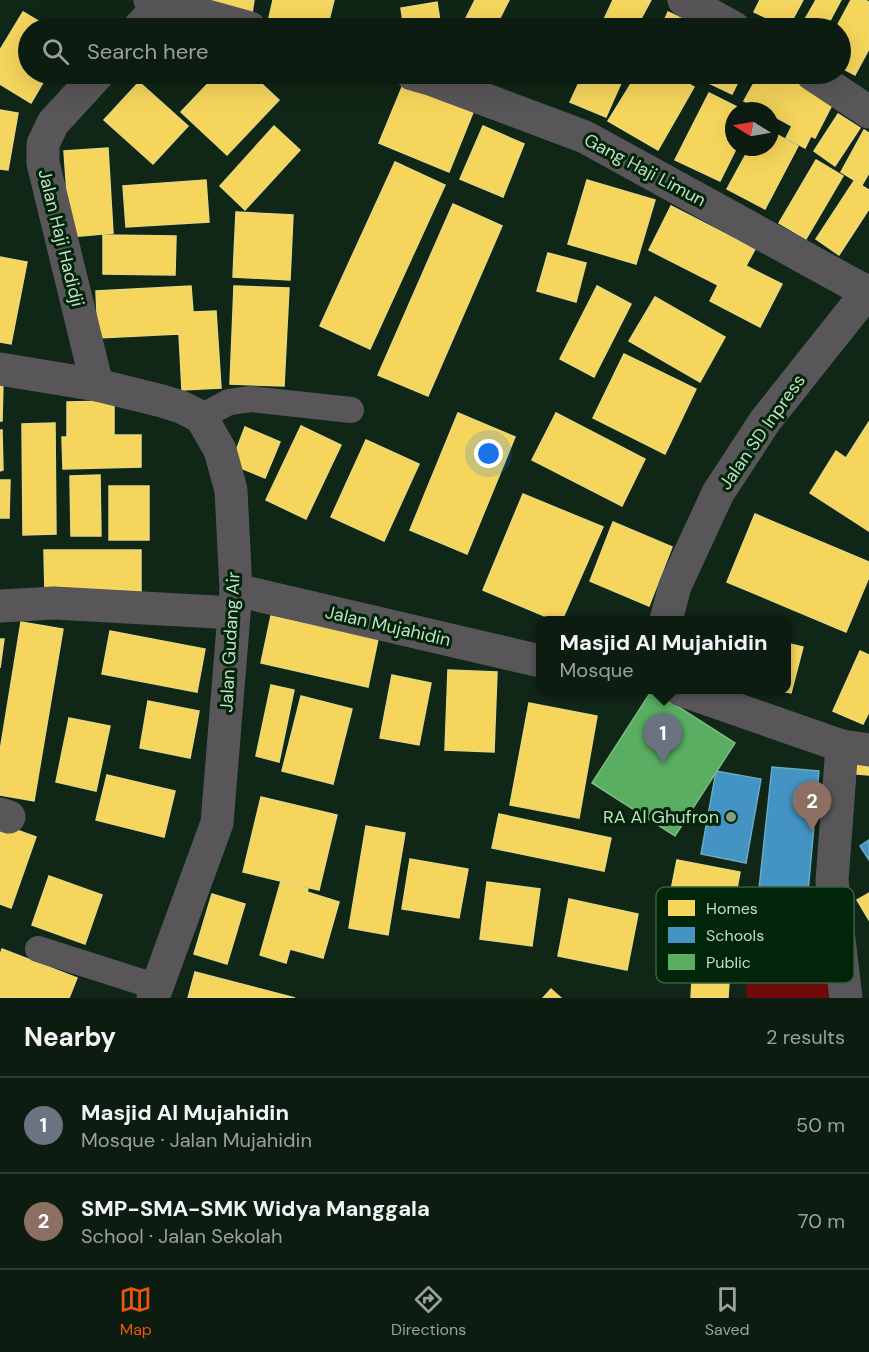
<!DOCTYPE html>
<meta charset="utf-8">
<style>
:root{--surface:#0c1c10;--page:#1a291e;--text:#f1f3f6;--muted:#9aa19f;--line:#2c3a30;--accent:#ea580c}
body{margin:0;font-family:"DM Sans",sans-serif;background:var(--page);color:var(--text)}
.compass{position:absolute;left:725px;top:102px;width:54px;height:54px;border-radius:50%;background:var(--surface);box-shadow:0 6px 24px #0002;rotate:281deg}
.you{position:absolute;left:489px;top:454px;width:21px;height:21px;margin:-15px;border:4px solid #fff;border-radius:50%;background:#1a73e8;box-shadow:0 0 0 9px #1a73e833}
.badge{display:grid;place-items:center;width:39px;height:39px;border-radius:50%;background:var(--accent);color:#fff;font-size:20px;font-weight:700}
.pin{position:absolute;translate:-50% -50px;filter:drop-shadow(0 2px 3px #0008)}
.pin::after{content:'';position:absolute;top:32px;width:21px;height:18px;background:inherit;clip-path:polygon(0 0,100% 0,50% 100%)}
.popup{position:absolute;left:536px;top:616px;width:255px;height:78px;box-sizing:border-box;display:grid;place-content:center;border-radius:12px;background:var(--surface);filter:drop-shadow(0 2px 4px #0005);font-size:20px;white-space:nowrap;color:var(--muted)}
.popup b{font-size:22px;color:var(--text)}
.popup::after{content:'';position:absolute;left:50%;top:100%;margin-left:-12px;border:12px solid transparent;border-top-color:var(--surface)}
.list{margin:0;padding:0;list-style:none}
h2{display:flex;justify-content:space-between;align-items:center;height:78px;margin:0;padding:0 24px;font-size:26px}
h2 small{font-size:20px;font-weight:400;color:var(--muted)}
.list li{display:grid;grid-template-columns:39px 1fr auto;gap:18px;align-items:center;box-sizing:border-box;height:96px;padding:0 24px;border-top:2px solid var(--line)}
.list b{display:block;font-size:22px;white-space:nowrap}
.list p{margin:0;font-size:20px;white-space:nowrap;color:var(--muted)}
.list em{font-size:20px;font-style:normal;color:var(--muted)}
.icon{flex:none;width:33px;height:33px;fill:none;stroke:currentColor;stroke-width:2;stroke-linecap:round;stroke-linejoin:round}
.map{position:relative;flex:none;width:869px;height:998px;overflow:hidden}
.search{position:absolute;background:var(--surface);box-shadow:0 6px 24px #0002;left:18px;right:18px;top:18px;height:66px;display:flex;align-items:center;gap:15px;box-sizing:border-box;padding:0 21px;border-radius:33px;color:var(--muted);font-size:22px}
.sheet{height:270px;background:var(--surface)}
nav{display:flex;justify-content:space-around;align-items:center;box-sizing:border-box;height:84px;border-top:2px solid var(--line);background:var(--surface);font-size:16px;color:var(--muted)}
nav a{display:grid;justify-items:center;gap:3px}
nav .on{color:var(--accent)}
.map>svg:first-child{display:block}
.green{fill:#6e0b0a}
.homes{fill:#f6d55c;stroke:#e7d87c;stroke-width:1.5}
.schools{fill:#4393c3;stroke:#69aac4;stroke-width:1.5}
.public{fill:#5aae61;stroke:#7abc7f;stroke-width:1.5}
.lines{fill:none;stroke-linecap:round;stroke-linejoin:round}
.lane{stroke:#585658;stroke-width:26}
.street{stroke:#585658;stroke-width:33}
.poi-dot{fill:#849e88;stroke:#002508;stroke-width:2}
.labels{text-anchor:middle;dominant-baseline:central;stroke-width:6;stroke-linejoin:round;paint-order:stroke}
.street-label{font-size:18px;fill:#c3dec6;stroke:#002508}
.poi-label{font-size:18px;fill:#c3dec6;stroke:#002508;text-anchor:end}
.key{fill:#002508;stroke:#3a5c41;stroke-width:1.5}
.key-label{font-size:16px;fill:#c3dec6}
</style>
<div class="map">
<svg width="869" height="998" viewBox="0 0 869 998">
<rect width="100%" height="100%" fill="#102616"/>
<!-- green -->
<path class="green" d="M825,921L831,998H747L742,928Z"/>
<!-- homes -->
<g class="homes">
<path d="M194,0H254L252,13Z"/>
<path d="M273,0H334L327,28H298L268,22Z"/>
<path d="M475,0H509L495,28H461Z"/>
<path d="M613,0H651L636,28H600Z"/>
<path d="M760,0H803L788,28L754,12Z"/>
<path d="M816,0H841L826,28H800Z"/>
<path d="M851,0H865L869,2V49L855,75L840,67V28H836Z"/>
<path d="M437,2L441,28H404L401,8Z"/>
<path d="M23,12L50,28H28V74H48L31,103L0,84V50Z"/>
<path d="M668,12L702,28H661Z"/>
<path d="M217,74H251L279,100L227,155L181,112Z"/>
<path d="M583,74H625L606,117L570,102Z"/>
<path d="M637,74H671L694,87L658,150L608,121Z"/>
<path d="M690,74H742L732,94Z"/>
<path d="M759,74H787L835,99L815,138L811,136L805,148L786,138L792,126L770,114V111H764L744,101Z"/>
<path d="M405,80L474,110L449,172L379,143Z"/>
<path d="M139,82L188,126L153,164L104,120Z"/>
<path d="M709,93L745,111H734V147H737L720,181L675,160Z"/>
<path d="M0,110L18,113L8,170L0,169Z"/>
<path d="M838,114L860,128L835,166L814,151Z"/>
<path d="M274,126L300,150L245,210L220,186Z"/>
<path d="M483,126L524,144L503,197L460,179Z"/>
<path d="M864,130L869,133V173L862,185L841,172Z"/>
<path d="M770,131L798,146L765,209L727,189L750,147H770Z"/>
<path d="M108,148L113,233L70,237L64,151Z"/>
<path d="M816,160L843,176L806,239L779,223Z"/>
<path d="M395,162L445,185L370,349L320,326Z"/>
<path d="M206,180L209,222L126,227L123,186Z"/>
<path d="M587,180L655,200L636,264L568,244Z"/>
<path d="M854,181L869,190V209L839,255L816,239Z"/>
<path d="M453,204L502,226L428,396L378,375Z"/>
<path d="M671,206L755,249L746,266L782,284L760,327L710,301L718,285L649,250Z"/>
<path d="M236,212L293,215L290,280L233,277Z"/>
<path d="M103,235L176,236L175,275L103,274Z"/>
<path d="M548,253L586,263L576,302L537,291Z"/>
<path d="M0,257L27,262L11,344L0,342Z"/>
<path d="M191,286L193,312L216,311L221,388L182,390L179,334L98,338L96,291Z"/>
<path d="M234,286L289,288L284,386L230,384Z"/>
<path d="M597,286L631,304L594,377L560,359Z"/>
<path d="M655,297L725,337L700,382L629,341Z"/>
<path d="M624,354L696,389L665,454L593,418Z"/>
<path d="M0,381H3L2,421H0Z"/>
<path d="M114,401V435H141V467L63,469L62,437H67V402Z"/>
<path d="M458,413L515,437L467,554L410,530Z"/>
<path d="M556,413L645,459L622,506L532,460Z"/>
<path d="M869,422V531L810,493L836,451L846,458Z"/>
<path d="M55,423L56,534L23,535L22,424Z"/>
<path d="M301,426L341,445L306,519L266,500Z"/>
<path d="M245,427L280,442L265,478L231,464Z"/>
<path d="M0,430H2L3,470L0,471Z"/>
<path d="M366,440L419,464L384,541L331,517Z"/>
<path d="M100,475L101,536H71L70,476Z"/>
<path d="M0,480H10L9,518H0Z"/>
<rect x="109" y="486" width="40" height="54"/>
<path d="M523,494L603,527L562,620H554L483,590Z"/>
<path d="M755,514L869,562V577L846,632L727,582Z"/>
<path d="M613,522L672,547L649,606L590,581Z"/>
<path d="M44,550H141V593L45,594Z"/>
<path d="M271,616L378,639L368,687L261,663Z"/>
<path d="M21,622L63,629L34,801L0,795V751Z"/>
<path d="M110,631L205,649L197,692L102,674Z"/>
<path d="M0,639H4L0,668Z"/>
<path d="M786,643L803,647L791,693L776,690H786Z"/>
<path d="M860,651L869,655V712L863,724L833,711Z"/>
<path d="M448,670L497,672L494,752L445,750Z"/>
<path d="M392,675L431,683L419,745L380,738Z"/>
<path d="M271,685L294,690L279,762L256,756Z"/>
<path d="M301,696L352,709L333,784L282,771Z"/>
<path d="M148,701L199,711L190,758L140,748Z"/>
<path d="M529,703L597,716L579,818L510,805Z"/>
<path d="M69,718L110,726L96,791L56,782Z"/>
<path d="M869,755V775L844,773Z"/>
<path d="M107,775L175,791L164,837L96,820Z"/>
<path d="M261,797L337,815L319,890L243,872Z"/>
<path d="M499,814L611,838L604,871L492,848Z"/>
<path d="M0,824L36,837L11,908L0,904Z"/>
<path d="M366,826L405,833L388,935L349,928Z"/>
<path d="M410,859L468,869L459,918L402,909Z"/>
<path d="M677,860L740,872L726,948L662,936Z"/>
<path d="M49,876L102,895L85,944L32,925Z"/>
<path d="M281,881L308,889L307,892L339,902L323,958L290,949L286,963L260,955Z"/>
<path d="M487,882L540,889L532,946L480,939Z"/>
<path d="M869,893V920L857,900Z"/>
<path d="M212,894L245,904L227,964L194,954Z"/>
<path d="M569,899L638,914L627,970L558,956Z"/>
<path d="M2,949L77,978L69,998H0V955Z"/>
<path d="M195,972L295,998H188Z"/>
<path d="M692,980L729,981L728,998H691Z"/>
<path d="M551,989L561,998H543Z"/>
</g>
<!-- schools -->
<g class="schools">
<path d="M772,767L819,771L807,903L758,898Z"/>
<path d="M716,771L761,779L746,863L701,854Z"/>
<path d="M869,840V860L860,846Z"/>
</g>
<!-- public -->
<path class="public" d="M652,690L735,743L675,836L592,783Z"/>
<g class="lines">
<!-- lane -->
<g class="lane">
<path d="M201,417L229,402L251,399L351,410"/>
<path d="M38,949L157,987"/>
</g>
<!-- street -->
<g class="street">
<path d="M150,0L250,28"/>
<path d="M684,0L734,28"/>
<path d="M139,28L160,5L162,0"/>
<path d="M412,74L433,80L585,137L867,292"/>
<path d="M812,74L869,112"/>
<path d="M0,369L97,385L162,401L181,407L201,417L220,450L231,490L236,590L217,823L153,998"/>
<path d="M97,385L43,163V144L53,123L98,74"/>
<path d="M236,590L540,661"/>
<path d="M0,606L54,603L234,613"/>
<path d="M666,620L675,586L718,493L765,421L869,290"/>
<path d="M681,690L842,746L869,750"/>
<path d="M842,746L832,881L846,998"/>
<path d="M0,814L9,817"/>
</g>
</g>
<!-- markers -->
<circle class="poi-dot" cx="731" cy="817" r="6"/>
<g class="labels">
<!-- street labels -->
<g class="street-label">
<text transform="translate(645 170) rotate(28)">Gang Haji Limun</text>
<text transform="translate(61 238) rotate(76)">Jalan Haji Hadidji</text>
<text transform="translate(762 432) rotate(-55)">Jalan SD Inpress</text>
<text transform="translate(388 626) rotate(13)">Jalan Mujahidin</text>
<text transform="translate(230 642) rotate(-87)">Jalan Gudang Air</text>
</g>
<!-- poi labels -->
<g class="poi-label">
<text x="719" y="817">RA Al Ghufron</text>
</g>
</g>
<!-- legend -->
<rect x="656" y="887" width="198" height="96" rx="9" class="key"/>
<rect x="668" y="900" width="27" height="16" fill="#f6d55c"/>
<rect x="668" y="927" width="27" height="16" fill="#4393c3"/>
<rect x="668" y="954" width="27" height="16" fill="#5aae61"/>
<g class="key-label">
<text x="706" y="914">Homes</text>
<text x="706" y="941">Schools</text>
<text x="706" y="968">Public</text>
</g>
</svg>
<svg class="compass" viewBox="-18 -18 36 36"><path d="M0-13l5 13h-10z" fill="#e53935"/><path d="M0 13l5-13h-10z" fill="#9aa19f"/></svg>
<div class="you"></div>
<div class="pin badge" style="left:663px;top:763px;background:#6b7280">1</div>
<div class="popup"><b>Masjid Al Mujahidin</b>Mosque</div>
<div class="pin badge" style="left:812px;top:831px;background:#8d6e63">2</div>
<div class="search"><svg class="icon" aria-label="search" viewBox="0 0 24 24"><circle cx="10" cy="10" r="6"/><path d="M15 15l6 6"/></svg>Search here</div>
</div>
<section class="sheet">
<h2>Nearby<small>2 results</small></h2>
<ul class="list">
<li><span class="badge" style="background:#6b7280">1</span><div><b>Masjid Al Mujahidin</b><p>Mosque · Jalan Mujahidin</p></div><em>50 m</em></li>
<li><span class="badge" style="background:#8d6e63">2</span><div><b>SMP-SMA-SMK Widya Manggala</b><p>School · Jalan Sekolah</p></div><em>70 m</em></li>
</ul>
</section>
<nav>
<a class="on"><svg class="icon" aria-label="map" viewBox="0 0 24 24"><path d="M3 6l6-2 6 2 6-2v14l-6 2-6-2-6 2zM9 4v14M15 6v14"/></svg>Map</a>
<a><svg class="icon" aria-label="directions" viewBox="0 0 24 24"><path d="M12 3l9 9-9 9-9-9zM9 14v-3h6M13 9l2 2-2 2"/></svg>Directions</a>
<a><svg class="icon" aria-label="saved" viewBox="0 0 24 24"><path d="M7 4h10v16l-5-4-5 4z"/></svg>Saved</a>
</nav>
